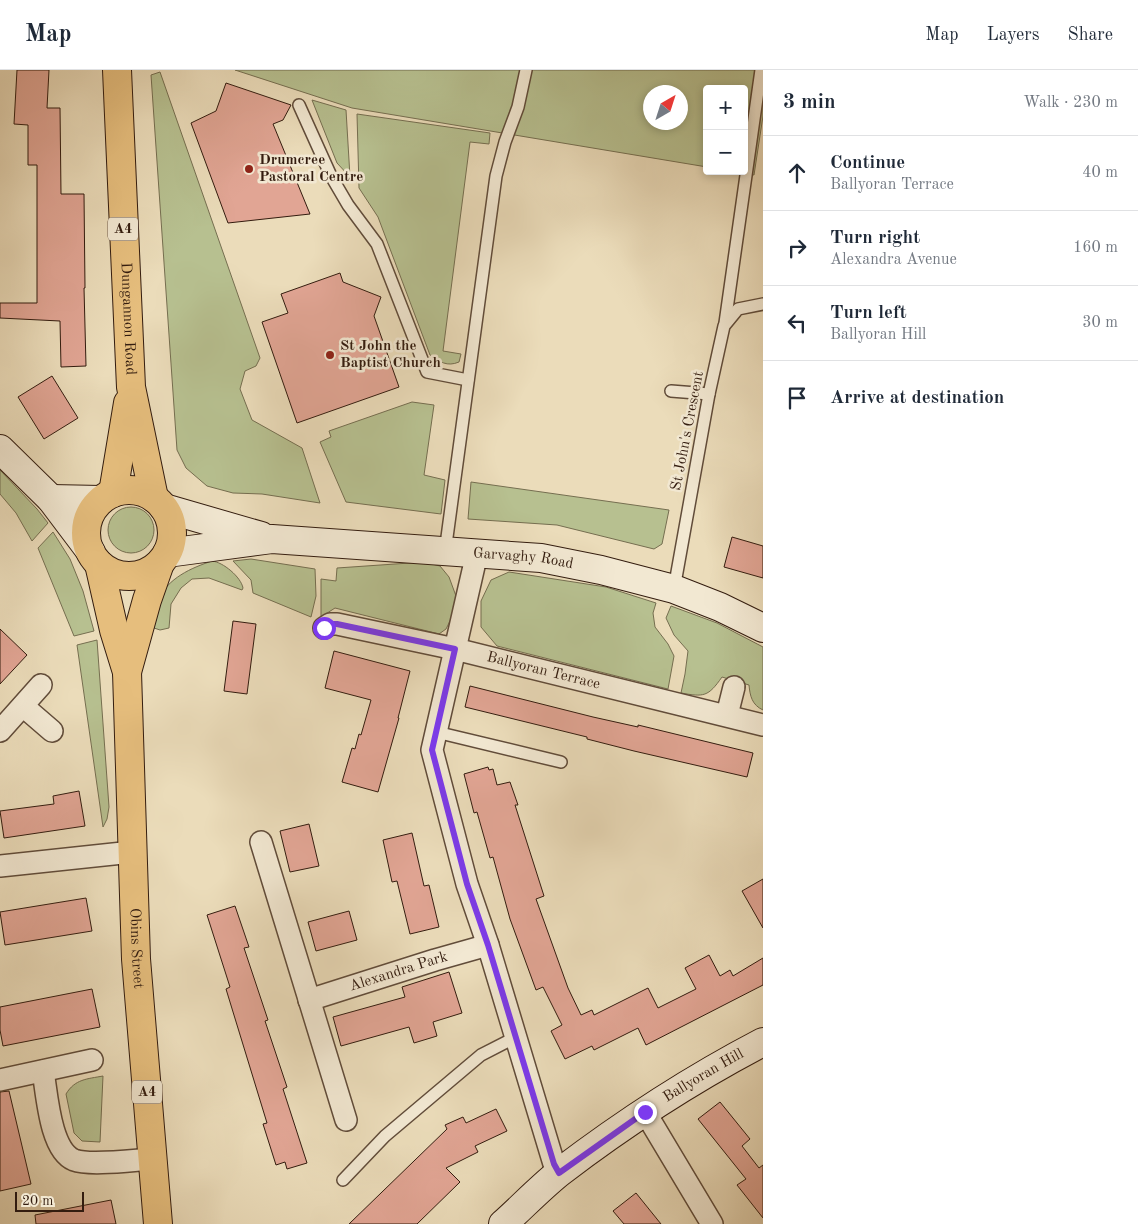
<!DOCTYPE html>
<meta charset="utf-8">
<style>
:root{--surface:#fff;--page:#f6f6f7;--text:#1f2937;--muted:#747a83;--line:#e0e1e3}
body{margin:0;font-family:"Old Standard TT",serif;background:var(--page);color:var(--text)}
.controls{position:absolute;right:15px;top:15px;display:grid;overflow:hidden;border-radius:5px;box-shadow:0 2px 8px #0003}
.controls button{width:45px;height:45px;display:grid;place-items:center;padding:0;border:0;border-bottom:1px solid var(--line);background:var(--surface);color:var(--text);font:25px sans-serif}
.compass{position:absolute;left:643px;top:15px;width:45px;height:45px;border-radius:50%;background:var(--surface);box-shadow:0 2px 8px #0003;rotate:39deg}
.scale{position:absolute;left:15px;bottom:12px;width:69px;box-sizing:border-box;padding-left:5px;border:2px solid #331c0f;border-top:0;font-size:14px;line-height:18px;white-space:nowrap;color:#331c0f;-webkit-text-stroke:4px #f2e8d2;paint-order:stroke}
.stop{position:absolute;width:15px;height:15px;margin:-11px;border:4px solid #7c3aed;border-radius:50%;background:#fff}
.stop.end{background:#7c3aed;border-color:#fff;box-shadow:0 1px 5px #0008}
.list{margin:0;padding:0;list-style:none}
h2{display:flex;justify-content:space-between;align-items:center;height:65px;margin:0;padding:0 20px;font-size:21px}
h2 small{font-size:16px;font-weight:400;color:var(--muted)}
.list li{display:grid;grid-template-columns:32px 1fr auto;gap:15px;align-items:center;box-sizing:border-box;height:75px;padding:0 20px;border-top:1px solid var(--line)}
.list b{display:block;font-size:19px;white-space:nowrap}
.list p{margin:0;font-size:16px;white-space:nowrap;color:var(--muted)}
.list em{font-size:16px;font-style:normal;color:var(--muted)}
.icon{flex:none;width:28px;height:28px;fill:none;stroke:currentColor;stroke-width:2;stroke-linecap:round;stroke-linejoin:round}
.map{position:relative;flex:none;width:763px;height:1154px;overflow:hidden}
header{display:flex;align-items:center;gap:30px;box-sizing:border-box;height:70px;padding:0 25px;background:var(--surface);border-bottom:1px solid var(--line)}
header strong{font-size:24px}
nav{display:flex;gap:28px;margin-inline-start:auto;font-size:18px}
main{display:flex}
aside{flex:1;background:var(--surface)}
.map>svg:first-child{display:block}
.green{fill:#b7c090;stroke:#756e50;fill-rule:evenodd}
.building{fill:#e1a594;stroke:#331c0f}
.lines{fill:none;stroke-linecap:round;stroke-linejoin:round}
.lane-casing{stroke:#614c3a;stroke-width:14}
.street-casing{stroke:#614c3a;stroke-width:24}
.secondary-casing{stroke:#331c0f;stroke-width:30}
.primary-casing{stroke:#331c0f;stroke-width:30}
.lane{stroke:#f2e8d2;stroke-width:11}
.street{stroke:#f2e8d2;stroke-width:21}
.secondary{stroke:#f2e8d2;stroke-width:28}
.primary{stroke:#e6be7d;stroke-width:28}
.route{stroke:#7c3aed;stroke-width:6}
.poi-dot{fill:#8f2418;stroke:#f2e8d2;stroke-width:2}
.labels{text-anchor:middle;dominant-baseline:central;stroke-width:5;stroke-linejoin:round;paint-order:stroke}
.shield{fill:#f2e8d2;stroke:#6c594a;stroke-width:1}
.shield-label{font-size:14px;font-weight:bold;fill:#331c0f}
.poi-label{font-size:15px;font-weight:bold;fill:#331c0f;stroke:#f2e8d2;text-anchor:start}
.street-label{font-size:15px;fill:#331c0f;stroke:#f2e8d2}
</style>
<header>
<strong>Map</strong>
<nav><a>Map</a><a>Layers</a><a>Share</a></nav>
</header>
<main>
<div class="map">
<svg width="763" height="1154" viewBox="0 0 763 1154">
<rect width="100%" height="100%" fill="#ebdcba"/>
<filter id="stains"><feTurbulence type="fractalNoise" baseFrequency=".004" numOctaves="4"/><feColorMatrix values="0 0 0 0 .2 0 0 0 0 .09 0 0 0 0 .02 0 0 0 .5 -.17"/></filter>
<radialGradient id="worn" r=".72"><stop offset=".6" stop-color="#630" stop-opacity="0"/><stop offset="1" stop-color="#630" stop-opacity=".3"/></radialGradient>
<!-- green -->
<g class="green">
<path d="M235,0H763V46L754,105L733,101H744V19H707V97L352,38ZM650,22H680V52H650Z"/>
<path d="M160,2L260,288L256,296L245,301L240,319L252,350L302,378L320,433L262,424L233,423L207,416L186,398L177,380L151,5Z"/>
<path d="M312,30L346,40L350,107L337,93Z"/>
<path d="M357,44L490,63L489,74L470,72L443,281L461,284L459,292C447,297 440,292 430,285L378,147L359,118Z"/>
<path d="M412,332L434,335L424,405L445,410L441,444L346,432L320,372L331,367L329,361Z"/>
<path d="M0,400L37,439L48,453L32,471L16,443L0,424Z"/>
<path d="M471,412L669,440L662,474L654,479L557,455L468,449Z"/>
<circle cx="131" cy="460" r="23"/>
<path d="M53,462L70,489L83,521L94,561L74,566L38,478Z"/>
<path d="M251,489L315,499L316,526L311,547L253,523L251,510L233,491Z"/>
<path d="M212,491C223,492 241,507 243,518L242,520L209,508L192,509L181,518L171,534L169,558L160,560L151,557C153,549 154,538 158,530C168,508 191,498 212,491Z"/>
<path d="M424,492L440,496L449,507L456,526L452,547L446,559L439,564L335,538L321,547V509L336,511L337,498Z"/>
<path d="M509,502L606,517L656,533L653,543L655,557L668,574L674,586L668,619L497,576L481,557V531L491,510Z"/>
<path d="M671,536L717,553L763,577V640C752,635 750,626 749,615L722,607C708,627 704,627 681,623L685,604L688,581L674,565L666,548Z"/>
<path d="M97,570L109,737L107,749L103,757L77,575Z"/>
<path d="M103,1006L100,1072L82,1071L74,1063L66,1024C75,1009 87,1009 103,1006Z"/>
</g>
<!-- building -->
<g class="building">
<path d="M17,0H49L47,38H60L61,124H84L85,218H84L86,296L61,297L60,251L0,248V233H37V95H28V55L14,54Z"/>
<path d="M226,13L291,35L283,50L273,54L310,144L228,153L191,53L216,41Z"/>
<path d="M340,203L343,212L381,227L374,246L399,317L297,353L262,252L288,243L281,224Z"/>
<path d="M52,306L78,348L44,369L18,327Z"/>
<path d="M732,467L763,476V508L724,497Z"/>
<path d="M233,551L256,554L247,624L224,621Z"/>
<path d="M0,559L27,585L0,614Z"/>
<path d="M334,581L410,601L398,648H399L378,722L342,712L352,678L355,679L359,664L361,665L371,630L325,618Z"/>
<path d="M470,616L593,647L638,657V655L753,683L747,707L634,681L587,669V667L465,637Z"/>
<path d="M488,697L489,700L493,699L497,715L510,712L518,735H515L544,826L536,829L568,918L581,945L592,940L594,945L648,918L658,938L696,919L685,898L709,885L720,906L730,900L733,906L763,888V915L646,975L638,958L594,980L592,976L565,989L551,961L562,955L543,917L536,920L510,849L493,787L490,788L477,742L474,743L464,704Z"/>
<path d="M79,721L85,756L4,768L0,741L54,734L53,726Z"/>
<path d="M309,754L319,796L290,802L280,761Z"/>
<path d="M412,763L424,816L429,815L439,857L410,864L397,811L392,812L383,770Z"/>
<path d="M763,809V858L742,821Z"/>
<path d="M86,828L92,861L5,875L0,842Z"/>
<path d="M235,836L249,877L244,878L268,950L265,951L287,1017L283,1019L307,1093L287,1099L285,1092L276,1095L263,1054L267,1053L226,919L230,917L207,845Z"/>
<path d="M349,841L357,870L316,881L308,852Z"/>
<path d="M449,902L462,943L433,952L437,966L414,973L409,957L341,976L333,947L405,927L402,917Z"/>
<path d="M92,919L100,957L3,976L0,960V937Z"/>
<path d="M9,1021L31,1114L0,1121V1022Z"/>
<path d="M720,1032L750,1069L742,1076L759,1098L763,1095V1148L737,1115L746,1109L698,1049Z"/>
<path d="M496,1039L507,1061L475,1076L478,1082L446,1098L460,1112L417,1154H349L447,1059L445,1055L463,1047L466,1053Z"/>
<path d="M636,1123L661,1154H624L613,1141Z"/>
<path d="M111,1130L116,1154H36L35,1145Z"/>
</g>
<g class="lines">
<!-- lane casing -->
<g class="lane-casing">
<g id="lane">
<path d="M299,35L331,106L348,135L377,174L427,302L468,310"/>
<path d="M725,253L761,0"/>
<path d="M671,321L709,324"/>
<path d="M445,482L496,106L505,72L518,37L526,0"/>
<path d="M674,519L709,324L724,256L738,239L763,234"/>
<path d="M436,662L561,692"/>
<path d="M343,1110L385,1066L481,985L516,967"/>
</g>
</g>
<!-- street casing -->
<g class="street-casing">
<g id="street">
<path d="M477,483L432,680L467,814L488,875L554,1094L559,1103"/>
<path id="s1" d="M324,558L330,554H337L455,579L763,655"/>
<path d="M23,636L52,661"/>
<path d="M727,645L734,617"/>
<path d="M0,661L41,615"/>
<path d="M261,772L346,1050"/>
<path d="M0,796L132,782"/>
<path id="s2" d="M309,930L435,890L488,875"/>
<path d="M43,1001C47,1024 50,1080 74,1090C90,1096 134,1090 152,1089"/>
<path d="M0,1010L92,990"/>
<path d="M645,1042L712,1154"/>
</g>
</g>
<!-- secondary casing -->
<g class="secondary-casing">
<g id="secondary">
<path d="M0,379L51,429L91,482"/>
<path d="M51,429L101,430"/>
<path d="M164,438L261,466"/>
<path id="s3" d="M167,483L272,469L541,488L601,500L674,519L720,537L763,558"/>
<path id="s4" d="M503,1154C522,1137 540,1118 560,1102C623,1054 692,1009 763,972"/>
</g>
</g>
<!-- primary casing -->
<g class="primary-casing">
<g id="primary">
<path id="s5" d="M117,0L131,317L154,428"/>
<circle cx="129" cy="463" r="43"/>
<path d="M113,423L128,333"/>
<path id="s6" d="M99,494L114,560L127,602L136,889L158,1154"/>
<path d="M127,602L147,530L160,493"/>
</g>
</g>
<!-- lane -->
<use href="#lane" class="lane"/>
<!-- street -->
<use href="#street" class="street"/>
<!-- secondary -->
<use href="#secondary" class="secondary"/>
<!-- primary -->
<use href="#primary" class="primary"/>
</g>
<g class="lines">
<!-- route -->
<path class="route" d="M324,558L330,554H337L455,579L432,680L467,814L488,875L554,1094L559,1103L645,1042"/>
</g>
<!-- markers -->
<g class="poi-dot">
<circle cx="249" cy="99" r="5"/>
<circle cx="330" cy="285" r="5"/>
</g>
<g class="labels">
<!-- shield labels -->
<g class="shield">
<rect x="108" y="147.5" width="30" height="23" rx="4"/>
<rect x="132" y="1010.5" width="30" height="23" rx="4"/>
</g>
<g class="shield-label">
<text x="123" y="159">A4</text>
<text x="147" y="1022">A4</text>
</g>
<!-- poi labels -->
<g class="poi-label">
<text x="259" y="90">Drumcree<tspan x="259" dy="17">Pastoral Centre</tspan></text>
<text x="340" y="276">St John the<tspan x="340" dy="17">Baptist Church</tspan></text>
</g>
<!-- street labels -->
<g class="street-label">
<text stroke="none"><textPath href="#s5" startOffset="249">Dungannon Road</textPath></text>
<text transform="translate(688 361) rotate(-79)">St John's Crescent</text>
<text stroke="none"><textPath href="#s3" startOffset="358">Garvaghy Road</textPath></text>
<text stroke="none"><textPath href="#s1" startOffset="226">Ballyoran Terrace</textPath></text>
<text stroke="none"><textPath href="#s6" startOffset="388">Obins Street</textPath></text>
<text stroke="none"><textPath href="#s2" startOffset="94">Alexandra Park</textPath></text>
<text stroke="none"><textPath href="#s4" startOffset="250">Ballyoran Hill</textPath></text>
</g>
</g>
<rect width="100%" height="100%" filter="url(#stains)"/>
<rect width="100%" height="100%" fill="url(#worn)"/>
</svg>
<div class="controls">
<button>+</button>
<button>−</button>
</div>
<svg class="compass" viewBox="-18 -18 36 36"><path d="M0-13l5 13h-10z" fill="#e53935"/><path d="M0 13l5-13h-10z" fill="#747a83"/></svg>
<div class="scale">20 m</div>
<div class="stop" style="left:324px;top:558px"></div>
<div class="stop end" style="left:645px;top:1042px"></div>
</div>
<aside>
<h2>3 min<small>Walk · 230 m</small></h2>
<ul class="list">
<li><svg class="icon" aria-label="ahead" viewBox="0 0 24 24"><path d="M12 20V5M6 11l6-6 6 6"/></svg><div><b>Continue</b><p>Ballyoran Terrace</p></div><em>40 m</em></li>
<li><svg class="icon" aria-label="right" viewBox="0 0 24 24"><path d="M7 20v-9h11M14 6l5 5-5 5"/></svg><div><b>Turn right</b><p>Alexandra Avenue</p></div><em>160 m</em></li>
<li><svg class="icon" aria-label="left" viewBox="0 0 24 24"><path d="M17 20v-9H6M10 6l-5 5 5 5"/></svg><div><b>Turn left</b><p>Ballyoran Hill</p></div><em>30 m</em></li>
<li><svg class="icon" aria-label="arrive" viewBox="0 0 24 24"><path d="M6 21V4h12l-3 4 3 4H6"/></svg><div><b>Arrive at destination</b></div></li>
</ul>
</aside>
</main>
